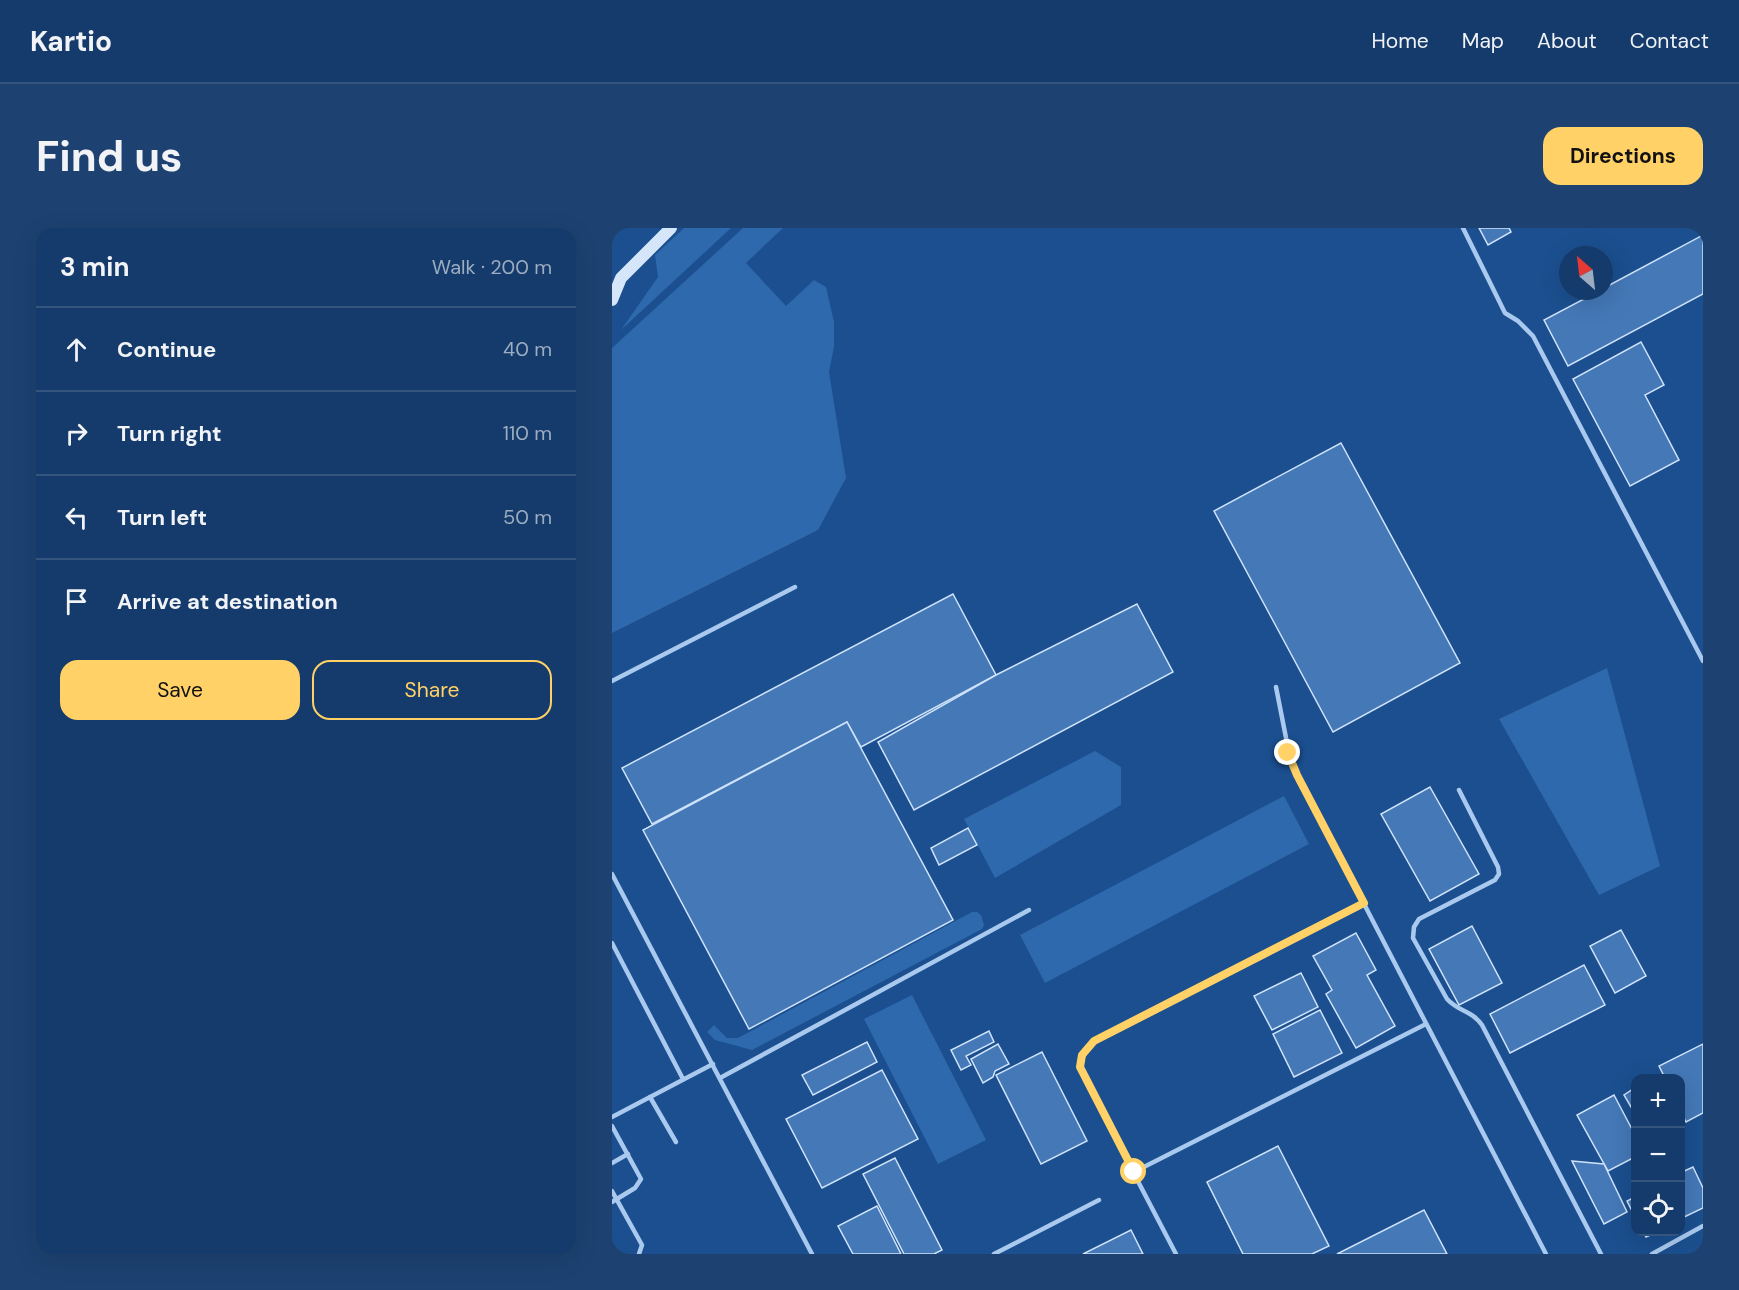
<!DOCTYPE html>
<meta charset="utf-8">
<style>
:root{--surface:#143b6b;--page:#1d4271;--text:#f1f3f6;--muted:#9dadc1;--line:#33557e;--accent:#ffd166}
body{margin:0;font-family:"DM Sans",sans-serif;background:var(--page);color:var(--text)}
.controls{position:absolute;right:18px;bottom:18px;display:grid;overflow:hidden;border-radius:12px;box-shadow:0 6px 24px #0002}
.controls button{width:54px;height:54px;display:grid;place-items:center;padding:0;border:0;border-bottom:2px solid var(--line);background:var(--surface);color:var(--text);font:30px sans-serif}
.compass{position:absolute;left:947px;top:18px;width:54px;height:54px;border-radius:50%;background:var(--surface);box-shadow:0 6px 24px #0002;rotate:332deg}
.stop{position:absolute;width:18px;height:18px;margin:-14px;border:4px solid #ffd166;border-radius:50%;background:#fff}
.stop.end{background:#ffd166;border-color:#fff;box-shadow:0 2px 6px #0008}
.list{margin:0;padding:0;list-style:none}
h2{display:flex;justify-content:space-between;align-items:center;height:78px;margin:0;padding:0 24px;font-size:26px}
h2 small{font-size:20px;font-weight:400;color:var(--muted)}
.list li{display:grid;grid-template-columns:39px 1fr auto;gap:18px;align-items:center;box-sizing:border-box;height:84px;padding:0 24px;border-top:2px solid var(--line)}
.list b{display:block;font-size:22px;white-space:nowrap}
.list em{font-size:20px;font-style:normal;color:var(--muted)}
.actions{display:flex;gap:12px;padding:18px 24px}
.actions a{flex:1;padding:14px 0;border:2px solid var(--accent);border-radius:18px;text-align:center;font-size:21px;color:var(--accent)}
.actions .main{background:var(--accent);color:#111}
.icon{flex:none;width:33px;height:33px;fill:none;stroke:currentColor;stroke-width:2;stroke-linecap:round;stroke-linejoin:round}
.map{position:relative;flex:none;width:1091px;height:1026px;overflow:hidden;border-radius:18px}
header{display:flex;align-items:center;gap:36px;box-sizing:border-box;height:84px;padding:0 30px;background:var(--surface);border-bottom:2px solid var(--line)}
header strong{font-size:28px}
nav{display:flex;gap:33px;margin-inline-start:auto;font-size:21px}
.intro{display:flex;align-items:center;justify-content:space-between;box-sizing:border-box;height:144px;padding:0 36px}
h1{margin:0;font-size:42px}
.button{padding:15px 27px;border-radius:18px;background:var(--accent);color:#111;font-size:21px;font-weight:700}
main{display:flex;gap:36px;padding:0 36px}
aside{flex:1;background:var(--surface);border-radius:18px;box-shadow:0 6px 24px #0002}
.map>svg:first-child{display:block}
.green{fill:#2e69ad}
.building{fill:#4478b7;stroke:#cfe3fa;stroke-width:1.5}
.lines{fill:none;stroke-linecap:round;stroke-linejoin:round}
.service{stroke:#a9c9ee;stroke-width:4.5}
.secondary{stroke:#d6e6fa;stroke-width:12}
.route{stroke:#ffd166;stroke-width:8}
</style>
<header>
<strong>Kartio</strong>
<nav><a>Home</a><a>Map</a><a>About</a><a>Contact</a></nav>
</header>
<div class="intro"><h1>Find us</h1><a class="button">Directions</a></div>
<main>
<aside>
<h2>3 min<small>Walk · 200 m</small></h2>
<ul class="list">
<li><svg class="icon" aria-label="ahead" viewBox="0 0 24 24"><path d="M12 20V5M6 11l6-6 6 6"/></svg><div><b>Continue</b></div><em>40 m</em></li>
<li><svg class="icon" aria-label="right" viewBox="0 0 24 24"><path d="M7 20v-9h11M14 6l5 5-5 5"/></svg><div><b>Turn right</b></div><em>110 m</em></li>
<li><svg class="icon" aria-label="left" viewBox="0 0 24 24"><path d="M17 20v-9H6M10 6l-5 5 5 5"/></svg><div><b>Turn left</b></div><em>50 m</em></li>
<li><svg class="icon" aria-label="arrive" viewBox="0 0 24 24"><path d="M6 21V4h12l-3 4 3 4H6"/></svg><div><b>Arrive at destination</b></div></li>
</ul>
<div class="actions"><a class="main">Save</a><a>Share</a></div>
</aside>
<div class="map">
<svg width="1091" height="1026" viewBox="0 0 1091 1026">
<rect width="100%" height="100%" fill="#1b4f8f"/>
<!-- green -->
<g class="green">
<path d="M72,0H119L9,102L46,49L43,27Z"/>
<path d="M131,0H171L134,35L174,78L202,52L214,59L222,94V119L217,144L234,250L206,302L0,405V120Z"/>
<path d="M995,440L1048,638L987,667L887,491Z"/>
<path d="M483,523L509,539V577L383,650L352,591Z"/>
<path d="M672,568L697,616L433,755L408,707Z"/>
<path d="M360,684H365L369,687L372,697L370,701L140,822L103,812L95,804L102,797L115,810H126Z"/>
<path d="M300,767L374,912L326,936L252,791Z"/>
</g>
<!-- building -->
<g class="building">
<path d="M867,0H897L899,4L876,17Z"/>
<path d="M1091,7V66L956,138L932,92L987,63H992V60Z"/>
<path d="M1029,114L1052,157L1033,167L1067,232L1018,258L961,151Z"/>
<path d="M729,215L848,435L721,504L602,283Z"/>
<path d="M341,366L384,447L249,519L235,494L40,596L10,540Z"/>
<path d="M525,376L561,444L302,582L266,514L384,447Z"/>
<path d="M235,494L341,692L137,801L31,602Z"/>
<path d="M818,559L867,646L818,673L769,586Z"/>
<path d="M356,600L365,617L327,637L319,620Z"/>
<path d="M860,698L890,755L847,777L817,721Z"/>
<path d="M1009,702L1034,748L1003,765L978,718Z"/>
<path d="M744,705L764,742L755,747L783,798L744,820L714,766L720,762L701,728Z"/>
<path d="M972,737L993,777L898,825L878,786Z"/>
<path d="M689,745L706,779L660,802L642,768Z"/>
<path d="M708,782L730,825L682,849L661,806Z"/>
<path d="M377,803L382,814L354,828L359,837L349,842L339,822Z"/>
<path d="M255,814L265,834L201,867L190,847Z"/>
<path d="M386,816L397,836L383,843L381,849L371,855L359,831Z"/>
<path d="M1091,816V885L1074,894L1068,882V850H1053L1047,838Z"/>
<path d="M430,824L475,913L429,936L384,847Z"/>
<path d="M270,842L306,911L210,960L174,891Z"/>
<path d="M1021,861L1023,865V886L1012,867Z"/>
<path d="M1002,867L1023,907V929L996,943L965,887Z"/>
<path d="M666,918L717,1018L700,1026H631L595,954Z"/>
<path d="M283,930L330,1022L322,1026H292L251,946Z"/>
<path d="M960,933L992,936L1015,984L992,996Z"/>
<path d="M1081,939L1091,960V980L1068,991V945Z"/>
<path d="M1023,969V989L1015,973Z"/>
<path d="M265,978L289,1026H241L226,998Z"/>
<path d="M812,982L835,1026H725Z"/>
<path d="M519,1002L531,1026H471Z"/>
<path d="M1031,1004H1045L1034,1009Z"/>
</g>
<g class="lines">
<!-- service -->
<g class="service">
<path d="M851,0L893,85L906,93L921,108L1091,433"/>
<path d="M0,453L183,359"/>
<path d="M664,459L677,525L685,547L934,1026"/>
<path d="M847,562L886,639L887,646L883,652L807,691L802,699L801,710L835,771C847,784 859,782 870,797L989,1026"/>
<path d="M0,646L200,1026"/>
<path d="M0,715L71,851"/>
<path d="M108,850L417,682"/>
<path d="M38,869L64,914"/>
<path d="M0,889L101,836"/>
<path d="M0,898L29,951L23,960L0,974"/>
<path d="M0,935L16,926"/>
<path d="M522,944L814,796"/>
<path d="M0,963L30,1017L27,1026"/>
<path d="M382,1026L487,972"/>
<path d="M564,1026L473,852C466,835 470,827 481,813L751,675"/>
<path d="M1040,1026L1091,998"/>
</g>
<!-- secondary -->
<path class="secondary" d="M0,72L9,50L59,0"/>
</g>
<g class="lines">
<!-- route -->
<path class="route" d="M522,944L468,839L470,827L482,813L752,675L685,547L676,525"/>
</g>
</svg>
<div class="controls">
<button>+</button>
<button>−</button>
<button><svg class="icon" aria-label="locate" viewBox="0 0 24 24"><circle cx="12" cy="12" r="6"/><path d="M12 2v4M12 18v4M2 12h4M18 12h4"/></svg></button>
</div>
<svg class="compass" viewBox="-18 -18 36 36"><path d="M0-13l5 13h-10z" fill="#e53935"/><path d="M0 13l5-13h-10z" fill="#9dadc1"/></svg>
<div class="stop" style="left:522px;top:944px"></div>
<div class="stop end" style="left:676px;top:525px"></div>
</div>
</main>
